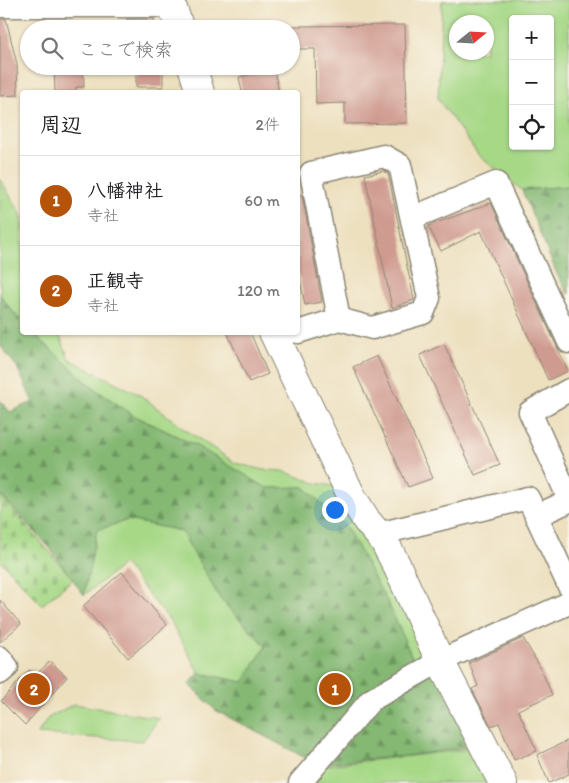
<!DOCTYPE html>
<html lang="ja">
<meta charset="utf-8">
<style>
:root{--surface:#fff;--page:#f6f6f6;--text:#202124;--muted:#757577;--line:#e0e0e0;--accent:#b45309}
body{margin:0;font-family:Itim,"Klee One",sans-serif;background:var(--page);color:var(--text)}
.controls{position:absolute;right:15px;top:15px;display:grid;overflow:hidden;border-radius:5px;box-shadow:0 1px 4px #0004}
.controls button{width:45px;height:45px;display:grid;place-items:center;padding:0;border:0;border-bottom:1px solid var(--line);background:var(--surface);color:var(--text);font:25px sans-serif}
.compass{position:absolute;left:449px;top:15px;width:45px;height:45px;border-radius:50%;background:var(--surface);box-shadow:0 1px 4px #0004;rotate:72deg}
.you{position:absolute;left:334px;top:509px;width:18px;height:18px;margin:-12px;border:4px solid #fff;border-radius:50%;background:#1a73e8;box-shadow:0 0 0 8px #1a73e833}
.badge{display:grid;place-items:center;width:32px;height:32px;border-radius:50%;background:var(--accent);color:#fff;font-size:16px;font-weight:700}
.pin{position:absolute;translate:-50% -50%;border:2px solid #fff;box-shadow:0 1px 5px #0006}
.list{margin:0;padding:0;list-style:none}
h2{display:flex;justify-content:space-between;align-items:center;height:65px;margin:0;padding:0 20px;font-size:21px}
h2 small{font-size:16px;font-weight:400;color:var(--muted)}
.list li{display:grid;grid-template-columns:32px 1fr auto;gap:15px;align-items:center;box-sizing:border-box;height:90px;padding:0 20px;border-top:1px solid var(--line)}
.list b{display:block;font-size:19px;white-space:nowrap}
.list p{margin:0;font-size:16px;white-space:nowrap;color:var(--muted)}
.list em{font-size:16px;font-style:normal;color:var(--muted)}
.icon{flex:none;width:28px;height:28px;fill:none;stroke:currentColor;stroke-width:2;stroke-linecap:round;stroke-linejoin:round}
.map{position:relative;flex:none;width:569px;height:783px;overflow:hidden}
.search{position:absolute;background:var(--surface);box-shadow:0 1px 4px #0004;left:20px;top:20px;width:280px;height:55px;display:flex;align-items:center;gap:12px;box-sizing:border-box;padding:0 18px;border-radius:28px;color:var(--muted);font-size:19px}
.panel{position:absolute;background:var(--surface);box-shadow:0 1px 4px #0004;left:20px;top:90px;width:280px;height:245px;border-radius:5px}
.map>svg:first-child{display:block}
.green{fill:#a6d886;stroke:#688258;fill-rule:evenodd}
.forest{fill:url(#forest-firs);stroke:#58724f}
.cemetery{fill:url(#cemetery-stones);stroke:#688258}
.building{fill:#cf9a8f}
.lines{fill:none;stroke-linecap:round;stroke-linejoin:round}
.minor-casing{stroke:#8c8675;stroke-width:25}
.tertiary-casing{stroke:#8c8675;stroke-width:30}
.minor{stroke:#fff;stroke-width:22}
.tertiary{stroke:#fff;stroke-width:28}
</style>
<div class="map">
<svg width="569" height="783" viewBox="0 0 569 783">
<defs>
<pattern id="forest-firs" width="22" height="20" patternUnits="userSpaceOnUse" patternTransform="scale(1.25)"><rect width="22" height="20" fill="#84b873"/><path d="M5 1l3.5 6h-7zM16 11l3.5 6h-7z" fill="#6c965f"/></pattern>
<pattern id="cemetery-stones" width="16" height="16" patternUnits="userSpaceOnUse" patternTransform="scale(1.25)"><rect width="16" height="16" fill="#a6d886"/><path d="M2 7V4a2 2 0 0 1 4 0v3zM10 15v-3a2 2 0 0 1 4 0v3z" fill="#8fba74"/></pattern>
</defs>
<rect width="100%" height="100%" fill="#fbf7ec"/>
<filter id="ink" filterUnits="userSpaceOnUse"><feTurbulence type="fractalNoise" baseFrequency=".02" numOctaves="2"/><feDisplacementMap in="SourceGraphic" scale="10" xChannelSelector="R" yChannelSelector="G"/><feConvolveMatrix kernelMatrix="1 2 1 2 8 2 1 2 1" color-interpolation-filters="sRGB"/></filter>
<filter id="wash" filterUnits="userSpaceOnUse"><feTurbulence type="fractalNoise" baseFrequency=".0096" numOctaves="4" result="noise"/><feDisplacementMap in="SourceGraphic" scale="20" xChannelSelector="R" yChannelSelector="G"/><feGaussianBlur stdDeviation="1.12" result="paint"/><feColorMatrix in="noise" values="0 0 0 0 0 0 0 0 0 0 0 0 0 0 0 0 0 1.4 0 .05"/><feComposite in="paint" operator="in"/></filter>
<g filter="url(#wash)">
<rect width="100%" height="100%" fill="#ede0bf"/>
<!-- green -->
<g class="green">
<path d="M470,0H569V186L522,190L479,156L438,99L442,1ZM513,19H550V146H513ZM456,22H486V52H456Z"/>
<path d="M0,179L22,216V323L0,295Z"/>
<path d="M33,333H59L69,359L140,395L186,430L235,463L264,470L283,471L315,483L340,487L433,645L419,673L388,603L346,527L304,487L267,488L195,445L135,416L92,387Z"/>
<path d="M128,520L181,531L221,600L266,646L243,682L199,673L171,622L124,564L84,595L97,530Z"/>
<path d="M74,704L159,718L143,741L37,734L48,718Z"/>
<path d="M481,748L496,783H308L320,766Z"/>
</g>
<!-- forest -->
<g class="forest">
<path d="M569,186V295L557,274L522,190Z"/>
<path d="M0,295L22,323V332L33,333L92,387L135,416L195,445L267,488L304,487L346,527L388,603L419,673L437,663L484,745L407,756L317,764L215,710L189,684L199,673L243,682L266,646L221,600L181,531L128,520L97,530L84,595L49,547L0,494V400L10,412L33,402L17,367L0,345Z"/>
</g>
<!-- cemetery -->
<path class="cemetery" d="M0,495L73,579L42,605L0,560Z"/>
<g id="blocks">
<!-- building -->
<g class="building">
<path d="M0,19H6L17,64L18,95L0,96Z"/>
<rect x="127" y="19" width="27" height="10"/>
<path d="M405,25L407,123L345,124V103L316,104L315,49H291V26Z"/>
<path d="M54,66H83L84,87H76V92H55Z"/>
<rect x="136" y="68" width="27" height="19"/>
<path d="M274,69L279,92H242L239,77Z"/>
<path d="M383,171L388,173L414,300L392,308L365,175Z"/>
<path d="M298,195H302L322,302L305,305L298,270Z"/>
<path d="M491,203L568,371L548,380L481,231L441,251L428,226Z"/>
<path d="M227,332H250L268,374L249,382Z"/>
<path d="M444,344L500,465L475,475L420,355Z"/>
<path d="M377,356L433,478L408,487L353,367Z"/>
<path d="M122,572L167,625L128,658L83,606Z"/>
<path d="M0,600L21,624L0,642Z"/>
<path d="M523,638L540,667L552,695L518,710L537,751L514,760L499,723L491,726L472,689L478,686L469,663Z"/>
<path d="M50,661L67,677L25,725L1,701L29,670L36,675Z"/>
<path d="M569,740V774L549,783L537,755Z"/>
</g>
</g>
</g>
<g filter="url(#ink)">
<use href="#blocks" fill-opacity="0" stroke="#8c8675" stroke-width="1"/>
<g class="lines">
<!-- minor casing -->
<g class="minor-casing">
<g id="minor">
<path d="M0,6H172"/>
<path d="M384,156L400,165L429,298L423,313L372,328L339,319L311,173Z"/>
<path d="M412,218L496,183L569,342"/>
<path d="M298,332L339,319"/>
<path d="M569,390L530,412L569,499"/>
<path d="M536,516L569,501"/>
<path d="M378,534L528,498L569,586"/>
<path d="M0,658L7,667L0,673"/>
<path d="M300,783L371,700L440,661L569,603"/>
</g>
</g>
<!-- tertiary casing -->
<g class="tertiary-casing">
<g id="tertiary">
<path d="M170,0L180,29"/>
<path d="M192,66L200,92"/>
<path d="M273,332L352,497L367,521L384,541L397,566L440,661L503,783"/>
</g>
</g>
<!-- minor -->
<use href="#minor" class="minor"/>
<!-- tertiary -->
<use href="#tertiary" class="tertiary"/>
</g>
</g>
</svg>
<div class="controls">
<button>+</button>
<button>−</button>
<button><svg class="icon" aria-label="locate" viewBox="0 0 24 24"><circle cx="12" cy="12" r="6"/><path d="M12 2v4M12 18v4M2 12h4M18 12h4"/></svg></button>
</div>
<svg class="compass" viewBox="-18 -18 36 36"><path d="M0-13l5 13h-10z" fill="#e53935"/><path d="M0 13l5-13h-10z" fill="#757577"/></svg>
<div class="you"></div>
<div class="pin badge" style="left:335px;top:689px">1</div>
<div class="pin badge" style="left:34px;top:689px">2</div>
<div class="search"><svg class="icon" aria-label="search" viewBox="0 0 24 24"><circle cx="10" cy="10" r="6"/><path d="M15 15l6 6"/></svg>ここで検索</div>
<section class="panel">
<h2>周辺<small>2件</small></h2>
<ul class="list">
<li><span class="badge">1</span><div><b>八幡神社</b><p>寺社</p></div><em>60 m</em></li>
<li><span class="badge">2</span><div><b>正観寺</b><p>寺社</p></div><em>120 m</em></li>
</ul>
</section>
</div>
